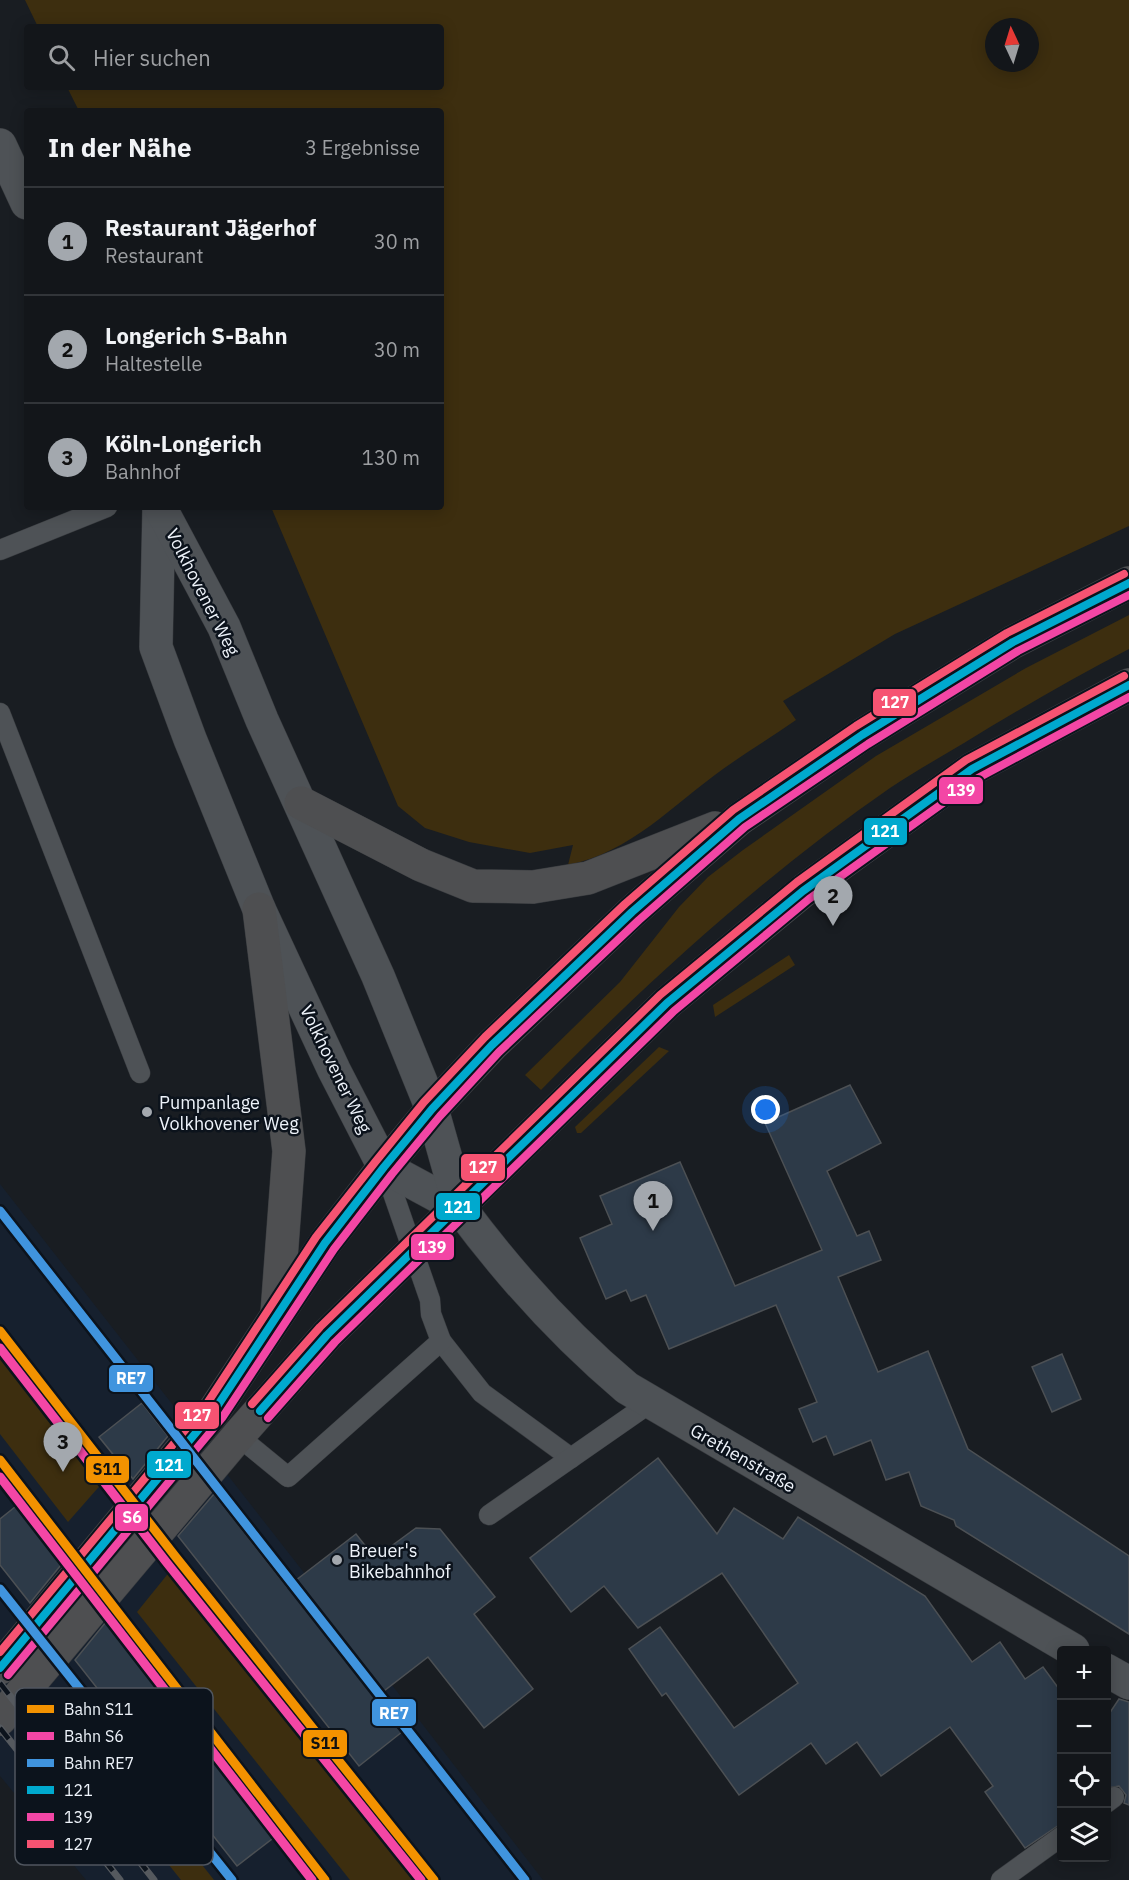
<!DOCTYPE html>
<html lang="de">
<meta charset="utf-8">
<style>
:root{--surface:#13161a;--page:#1c1f23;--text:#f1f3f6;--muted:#9d9fa2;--line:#323539;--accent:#a3a8ae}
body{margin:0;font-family:"IBM Plex Sans",sans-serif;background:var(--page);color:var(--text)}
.controls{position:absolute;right:18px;bottom:18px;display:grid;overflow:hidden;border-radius:6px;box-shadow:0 3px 15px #0003}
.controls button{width:54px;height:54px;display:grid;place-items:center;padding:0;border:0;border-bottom:2px solid var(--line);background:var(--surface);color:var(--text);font:30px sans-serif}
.compass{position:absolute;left:985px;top:18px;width:54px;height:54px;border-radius:50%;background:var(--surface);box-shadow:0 3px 15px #0003;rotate:356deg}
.you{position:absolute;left:766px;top:1110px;width:21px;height:21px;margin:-15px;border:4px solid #fff;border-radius:50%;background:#1a73e8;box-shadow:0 0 0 9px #1a73e833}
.badge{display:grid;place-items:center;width:39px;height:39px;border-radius:50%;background:var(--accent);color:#111;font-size:20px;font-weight:700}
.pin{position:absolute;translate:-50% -50px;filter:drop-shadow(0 2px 3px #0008)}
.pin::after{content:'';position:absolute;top:32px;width:21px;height:18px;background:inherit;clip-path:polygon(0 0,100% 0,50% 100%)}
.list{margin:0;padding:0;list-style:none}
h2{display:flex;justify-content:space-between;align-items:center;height:78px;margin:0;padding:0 24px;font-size:26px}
h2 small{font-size:20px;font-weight:400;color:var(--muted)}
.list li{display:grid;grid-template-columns:39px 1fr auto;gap:18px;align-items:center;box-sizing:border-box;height:108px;padding:0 24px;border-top:2px solid var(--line)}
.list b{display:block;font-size:22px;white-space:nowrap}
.list p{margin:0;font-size:20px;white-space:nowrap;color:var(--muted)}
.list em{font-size:20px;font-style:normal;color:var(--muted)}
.icon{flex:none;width:33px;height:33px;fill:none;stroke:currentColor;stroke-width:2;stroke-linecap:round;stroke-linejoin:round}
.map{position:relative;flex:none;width:1129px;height:1880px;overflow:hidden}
.search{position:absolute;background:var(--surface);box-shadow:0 3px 15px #0003;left:24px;top:24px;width:420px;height:66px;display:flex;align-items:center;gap:15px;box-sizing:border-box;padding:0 21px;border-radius:6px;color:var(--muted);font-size:22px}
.panel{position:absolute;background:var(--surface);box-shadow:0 3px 15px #0003;left:24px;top:108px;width:420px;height:402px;border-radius:6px}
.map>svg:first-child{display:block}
.built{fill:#16202e}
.green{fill:#3d2e0f;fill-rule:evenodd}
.building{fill:#2d3a48;stroke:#4c5054;stroke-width:1.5}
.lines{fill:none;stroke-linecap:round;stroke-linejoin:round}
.service-casing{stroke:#373a3e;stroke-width:21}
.minor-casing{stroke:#373a3e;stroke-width:34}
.tertiary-casing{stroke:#373a3e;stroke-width:34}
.secondary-casing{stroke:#373a3e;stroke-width:34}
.service{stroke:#4e5256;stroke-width:20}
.minor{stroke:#4e5256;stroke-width:33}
.tertiary{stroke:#4e5256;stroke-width:33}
.secondary{stroke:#4e4f51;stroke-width:33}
.rail-casing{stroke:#55595e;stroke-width:7}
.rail{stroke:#0c131c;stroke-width:4.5;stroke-dasharray:14;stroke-linecap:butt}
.bus-1-casing{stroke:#0c131c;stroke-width:12}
.bus-2-casing{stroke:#0c131c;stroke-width:12}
.bus-3-casing{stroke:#0c131c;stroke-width:12}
.bus-1{stroke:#00a9ce;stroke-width:8}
.bus-2{stroke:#f346a5;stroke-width:8}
.bus-3{stroke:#f65372;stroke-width:8}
.rail-1-casing{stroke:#0c131c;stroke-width:14}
.rail-2-casing{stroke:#0c131c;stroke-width:14}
.rail-3-casing{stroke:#0c131c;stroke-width:14}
.rail-1{stroke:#f39200;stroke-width:9}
.rail-2{stroke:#f446a5;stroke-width:9}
.rail-3{stroke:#4094de;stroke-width:9}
.poi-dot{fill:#a3a8ae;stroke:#0c131c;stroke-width:2}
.labels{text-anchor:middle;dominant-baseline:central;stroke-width:5;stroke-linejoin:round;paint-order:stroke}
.street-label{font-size:18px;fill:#eef3fa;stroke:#0c131c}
.poi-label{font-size:18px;fill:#eef3fa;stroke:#0c131c;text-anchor:start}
.key{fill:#0c131c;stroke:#50565f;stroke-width:1.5}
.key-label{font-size:16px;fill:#eef3fa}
.line-badge{stroke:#0c131c;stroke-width:2}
.badge-label{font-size:16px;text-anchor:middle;font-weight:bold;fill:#fff}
.pale-badge-label{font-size:16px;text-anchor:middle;font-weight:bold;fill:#111}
</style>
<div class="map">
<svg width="1129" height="1880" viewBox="0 0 1129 1880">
<rect width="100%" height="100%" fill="#191d22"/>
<!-- built -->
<path class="built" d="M0,1184L413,1712L543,1880H86L0,1776Z"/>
<!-- green -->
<g class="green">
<path d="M25,0H1129V526L895,634L783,701L796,720C772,737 747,752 723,769C674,804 630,853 568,865L573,845L530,853L469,842L425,828L398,806L271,507H441V111H79L67,87H441V27H38ZM994,27H1030V63H994Z"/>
<path d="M1129,615V649C1073,678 1018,710 964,743C939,758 914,772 890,788C763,876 649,980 541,1090L525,1075L620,982L679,907L708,877L743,850L876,756L1026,668Z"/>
<path d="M789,955L795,965L715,1017L713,1005Z"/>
<path d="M659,1047L669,1051L581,1133H577L575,1127Z"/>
<path d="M0,1350L104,1481L68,1522L0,1434Z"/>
<path d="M171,1570L417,1880H350L137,1612Z"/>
<path d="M68,1695L214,1880H181L50,1716Z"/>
</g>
<!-- building -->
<g class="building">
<path d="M850,1085L881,1143L827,1171L857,1236L869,1231L881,1260L838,1277L878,1372L928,1351L968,1449L1129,1556V1634L956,1526L954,1520L921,1506L909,1472L886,1480L871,1440L834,1455L826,1436L813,1442L799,1409L817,1402L776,1305L669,1349L646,1295L631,1301L626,1290L606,1299L580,1238L612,1224L600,1196L680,1162L735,1286L822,1250L765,1123Z"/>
<path d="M1062,1354L1081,1399L1052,1412L1032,1367Z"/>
<path d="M142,1403L168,1436L133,1479L99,1437Z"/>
<path d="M658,1458L717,1534L734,1508L783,1539L798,1517L925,1596L972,1662L1000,1642L1025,1679L1043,1667L1062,1693V1823L1025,1848L985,1792L993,1786L950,1727L881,1776L857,1742L826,1764L811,1743L739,1795L666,1693L662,1696L629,1649L660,1627L734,1728L798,1683L722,1573L638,1628L604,1586L571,1612L530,1558Z"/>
<path d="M214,1494L287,1587L356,1534L375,1558L416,1528L440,1529L495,1597L474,1614L533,1689L484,1728L428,1657L375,1698L402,1732L359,1766L178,1536Z"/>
<path d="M20,1503L65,1560L30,1603L0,1565V1519Z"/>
<path d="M110,1617L281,1832L237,1866L75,1660Z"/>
<path d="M1119,1699L1129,1702V1805L1124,1803L1126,1795L1119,1786L1107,1788V1717Z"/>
</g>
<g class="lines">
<!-- service casing -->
<g class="service-casing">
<g id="service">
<path d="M0,550L107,507"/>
<path d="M0,713L140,1073"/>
<path d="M441,1341L482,1393L571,1458"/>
<path d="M238,1436L288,1477L441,1341L431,1314L430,1300L384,1167"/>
<path d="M489,1515L650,1403"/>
<path d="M1106,1803L1114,1797"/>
<path d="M1001,1880L1062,1836"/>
</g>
</g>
<!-- minor casing -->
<g class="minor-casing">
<g id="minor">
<path d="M460,1208C509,1274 564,1335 627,1388L1073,1650"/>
<path d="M1106,1670L1129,1683"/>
</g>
</g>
<!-- tertiary casing -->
<g class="tertiary-casing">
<g id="tertiary">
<path d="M0,145L27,203"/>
<path d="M159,507L156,647L190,739L259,909L334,1070L384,1167L460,1208"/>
<path d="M160,507L224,627L262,720L378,976L432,1109L460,1208"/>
</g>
</g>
<!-- secondary casing -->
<g class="secondary-casing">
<g id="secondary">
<path d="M301,803L421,865L473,886L533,887L588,878L715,828"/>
<path d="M259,909L289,1151L277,1313"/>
<path d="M0,1668L214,1411L325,1243L384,1167L432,1109L492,1045L632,912L739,819L862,735L1013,642L1129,583"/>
<path d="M0,1719L238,1436L327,1335L667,1003L803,891L972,769L1129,685"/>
</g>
</g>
<!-- service -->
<use href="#service" class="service"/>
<!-- minor -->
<use href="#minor" class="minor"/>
<!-- tertiary -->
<use href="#tertiary" class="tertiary"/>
<!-- secondary -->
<use href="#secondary" class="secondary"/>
<!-- rail casing -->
<g class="rail-casing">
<g id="rail">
<path d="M0,1683L154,1880"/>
<path d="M0,1728L120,1880"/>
</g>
</g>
<!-- rail -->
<use href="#rail" class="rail"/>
<!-- bus-1 casing -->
<g class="bus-1-casing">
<g id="bus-1">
<path d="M260,1411L327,1335L667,1003L803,891L972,769L1129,685"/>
<path d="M0,1668L214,1411L325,1243L384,1167L432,1109L492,1045L632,912L739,819L862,735L1013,642L1129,583"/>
</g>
</g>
<!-- bus-2 casing -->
<g class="bus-2-casing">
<g id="bus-2">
<path d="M268,1418L335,1342L674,1011L809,899L978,778L1129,697"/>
<path d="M8,1675L222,1418L334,1249L392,1174L440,1116L499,1052L639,920L745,827L868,744L1018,651L1129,595"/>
</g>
</g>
<!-- bus-3 casing -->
<g class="bus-3-casing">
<g id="bus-3">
<path d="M252,1404L320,1327L660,995L797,882L966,760L1124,676"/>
<path d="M0,1652L206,1405L316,1237L376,1161L424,1102L485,1037L625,904L733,810L856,726L1007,633L1124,574"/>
</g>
</g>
<!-- bus-1 -->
<use href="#bus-1" class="bus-1"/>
<!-- bus-2 -->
<use href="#bus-2" class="bus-2"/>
<!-- bus-3 -->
<use href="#bus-3" class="bus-3"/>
<!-- rail-1 casing -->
<g class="rail-1-casing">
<g id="rail-1">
<path d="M0,1331L175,1556L434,1880"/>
<path d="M0,1460L325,1880"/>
</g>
</g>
<!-- rail-2 casing -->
<g class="rail-2-casing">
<g id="rail-2">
<path d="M0,1348L167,1563L421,1880"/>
<path d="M0,1477L312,1880"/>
</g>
</g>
<!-- rail-3 casing -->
<g class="rail-3-casing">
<g id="rail-3">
<path d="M0,1211L525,1880"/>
<path d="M0,1589L232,1880"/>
</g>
</g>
<!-- rail-1 -->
<use href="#rail-1" class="rail-1"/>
<!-- rail-2 -->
<use href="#rail-2" class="rail-2"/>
<!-- rail-3 -->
<use href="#rail-3" class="rail-3"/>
</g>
<!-- markers -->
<g class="poi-dot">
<circle cx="147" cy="1112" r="6"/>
<circle cx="337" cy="1560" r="6"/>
</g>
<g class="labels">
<!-- street labels -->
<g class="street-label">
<text transform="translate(203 592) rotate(63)">Volkhovener Weg</text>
<text transform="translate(336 1069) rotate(64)">Volkhovener Weg</text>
<text transform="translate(743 1458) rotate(30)">Grethenstraße</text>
</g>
<!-- poi labels -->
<g class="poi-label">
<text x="159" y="1102">Pumpanlage<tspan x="159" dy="21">Volkhovener Weg</tspan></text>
<text x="349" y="1550">Breuer's<tspan x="349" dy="21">Bikebahnhof</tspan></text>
</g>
</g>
<!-- legend -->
<rect x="15" y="1688" width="198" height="177" rx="9" class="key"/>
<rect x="27" y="1705" width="27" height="8" fill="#f39200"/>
<rect x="27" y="1732" width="27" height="8" fill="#f446a5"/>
<rect x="27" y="1759" width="27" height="8" fill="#4094de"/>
<rect x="27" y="1786" width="27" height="8" fill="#00a9ce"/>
<rect x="27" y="1813" width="27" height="8" fill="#f346a5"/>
<rect x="27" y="1840" width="27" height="8" fill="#f65372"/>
<g class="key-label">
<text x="64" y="1715">Bahn S11</text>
<text x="64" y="1742">Bahn S6</text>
<text x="64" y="1769">Bahn RE7</text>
<text x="64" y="1796">121</text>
<text x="64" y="1823">139</text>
<text x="64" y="1850">127</text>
</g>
<g class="line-badge">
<rect x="872" y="688" width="45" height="29" rx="6" fill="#f65372"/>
<rect x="938" y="776" width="46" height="29" rx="6" fill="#f346a5"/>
<rect x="863" y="817" width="45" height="29" rx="6" fill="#00a9ce"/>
<rect x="460" y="1153" width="46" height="29" rx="6" fill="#f65372"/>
<rect x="435" y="1192" width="46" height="29" rx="6" fill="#00a9ce"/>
<rect x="410" y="1233" width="45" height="28" rx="6" fill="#f346a5"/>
<rect x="108" y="1364" width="46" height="29" rx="6" fill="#4094de"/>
<rect x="174" y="1401" width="46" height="29" rx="6" fill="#f65372"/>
<rect x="146" y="1450" width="46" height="29" rx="6" fill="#00a9ce"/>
<rect x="85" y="1455" width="45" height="29" rx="6" fill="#f39200"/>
<rect x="114" y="1503" width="35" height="29" rx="6" fill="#f446a5"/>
<rect x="371" y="1698" width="46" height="29" rx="6" fill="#4094de"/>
<rect x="302" y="1729" width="46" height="29" rx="6" fill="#f39200"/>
</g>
<g class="badge-label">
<text x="895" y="708">127</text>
<text x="961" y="796">139</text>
<text x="885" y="837">121</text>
<text x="483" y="1173">127</text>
<text x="458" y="1213">121</text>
<text x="432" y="1253">139</text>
<text x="131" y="1384">RE7</text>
<text x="197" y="1421">127</text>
<text x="169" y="1471">121</text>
<text x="132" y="1523">S6</text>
<text x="394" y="1719">RE7</text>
</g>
<g class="pale-badge-label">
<text x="107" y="1475">S11</text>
<text x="325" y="1749">S11</text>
</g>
</svg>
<div class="controls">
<button>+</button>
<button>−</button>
<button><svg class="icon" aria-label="locate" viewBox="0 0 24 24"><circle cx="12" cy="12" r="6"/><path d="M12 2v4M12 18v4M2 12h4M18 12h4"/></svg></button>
<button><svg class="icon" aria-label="layers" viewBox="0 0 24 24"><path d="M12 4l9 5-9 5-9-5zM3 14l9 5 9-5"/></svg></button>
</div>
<svg class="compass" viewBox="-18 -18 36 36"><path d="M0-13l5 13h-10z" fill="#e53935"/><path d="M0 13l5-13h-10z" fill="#9d9fa2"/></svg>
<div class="you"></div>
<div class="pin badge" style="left:653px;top:1231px">1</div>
<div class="pin badge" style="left:833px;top:926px">2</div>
<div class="pin badge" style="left:63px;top:1472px">3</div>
<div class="search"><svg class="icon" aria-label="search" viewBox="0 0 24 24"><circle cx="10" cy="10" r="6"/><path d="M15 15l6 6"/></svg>Hier suchen</div>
<section class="panel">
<h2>In der Nähe<small>3 Ergebnisse</small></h2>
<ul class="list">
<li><span class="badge">1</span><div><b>Restaurant Jägerhof</b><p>Restaurant</p></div><em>30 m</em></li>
<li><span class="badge">2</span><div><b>Longerich S-Bahn</b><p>Haltestelle</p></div><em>30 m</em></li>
<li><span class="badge">3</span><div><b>Köln-Longerich</b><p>Bahnhof</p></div><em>130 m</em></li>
</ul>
</section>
</div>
